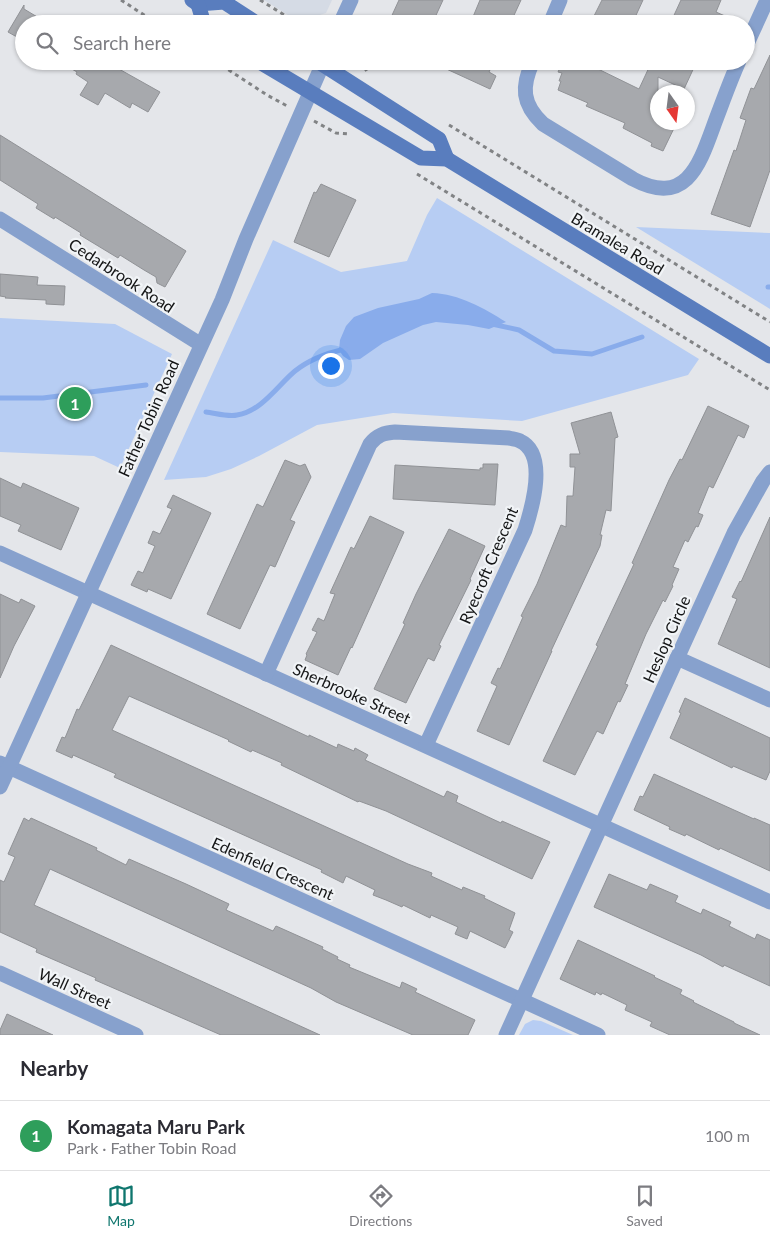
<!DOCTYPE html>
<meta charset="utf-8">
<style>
:root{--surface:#fff;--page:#f7f7f7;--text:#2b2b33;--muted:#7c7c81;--line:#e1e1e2;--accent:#0f766e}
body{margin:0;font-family:Lato,sans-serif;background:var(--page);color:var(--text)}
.compass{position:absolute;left:650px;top:85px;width:45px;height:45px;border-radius:50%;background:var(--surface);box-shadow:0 1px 4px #0004;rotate:166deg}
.you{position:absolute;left:330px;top:365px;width:18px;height:18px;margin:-12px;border:4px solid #fff;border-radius:50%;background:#1a73e8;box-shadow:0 0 0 8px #1a73e833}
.badge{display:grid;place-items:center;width:32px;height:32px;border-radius:50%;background:var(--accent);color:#fff;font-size:16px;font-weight:700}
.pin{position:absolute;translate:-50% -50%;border:2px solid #fff;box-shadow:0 1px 5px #0006}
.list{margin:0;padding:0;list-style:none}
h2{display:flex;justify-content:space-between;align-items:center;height:65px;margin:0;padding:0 20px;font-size:21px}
h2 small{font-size:16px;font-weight:400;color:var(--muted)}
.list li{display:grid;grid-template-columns:32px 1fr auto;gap:15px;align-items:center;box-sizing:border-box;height:70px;padding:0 20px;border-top:1px solid var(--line)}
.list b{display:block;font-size:19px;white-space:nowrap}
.list p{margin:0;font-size:16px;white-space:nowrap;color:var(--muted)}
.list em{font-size:16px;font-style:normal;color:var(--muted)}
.icon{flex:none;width:28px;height:28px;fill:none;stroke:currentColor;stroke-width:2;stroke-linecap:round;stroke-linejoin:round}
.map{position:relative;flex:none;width:770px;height:1035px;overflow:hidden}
.search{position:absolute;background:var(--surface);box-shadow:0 1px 4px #0004;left:15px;right:15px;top:15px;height:55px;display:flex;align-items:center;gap:12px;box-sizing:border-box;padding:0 18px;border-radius:28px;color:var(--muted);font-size:19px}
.sheet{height:135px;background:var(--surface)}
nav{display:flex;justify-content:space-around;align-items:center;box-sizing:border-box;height:70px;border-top:1px solid var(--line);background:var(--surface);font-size:14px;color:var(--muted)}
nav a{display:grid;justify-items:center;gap:2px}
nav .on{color:var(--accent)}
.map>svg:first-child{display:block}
.built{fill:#d5dbe5}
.green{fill:#b7cdf3}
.water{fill:#89aceb}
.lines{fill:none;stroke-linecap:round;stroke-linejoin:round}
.stream{stroke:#89aceb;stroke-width:5}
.building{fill:#a7a9ad;stroke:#909296}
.path{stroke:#818385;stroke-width:3;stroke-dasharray:4 4;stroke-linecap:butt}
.minor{stroke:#87a1cd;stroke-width:15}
.tertiary{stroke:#87a1cd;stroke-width:15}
.secondary{stroke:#597dbe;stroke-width:15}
.labels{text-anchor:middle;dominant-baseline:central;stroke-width:4.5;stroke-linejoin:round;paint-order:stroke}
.street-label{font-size:16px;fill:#141516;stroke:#f1f4f7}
</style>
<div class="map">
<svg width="770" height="1035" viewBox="0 0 770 1035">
<rect width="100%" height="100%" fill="#e4e6ea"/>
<!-- built -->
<path class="built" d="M264,0H332L326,13L299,22Z"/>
<!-- green -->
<g class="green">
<path d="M437,198L699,359L688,375L522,421L393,413L317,425L259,456L231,469L206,477L164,480L273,240L341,272L407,261L427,215Z"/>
<path d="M636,227L770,233V309Z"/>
<path d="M0,318L115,324L172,354L120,468L94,456L0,452Z"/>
<path d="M533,1020L541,1021L573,1035H519L525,1024Z"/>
</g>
<!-- water -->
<path class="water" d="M432,293C459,294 484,308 506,322L489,329L468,325L436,322L423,325L383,343L360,359L349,360L343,356L339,350L340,340L346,326L354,317L378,308L419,299Z"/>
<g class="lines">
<!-- stream -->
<g class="stream">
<path d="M768,287H770"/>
<path d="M492,324L519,330L554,351L592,354L642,337"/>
<path d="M0,398H43L146,385"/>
<path d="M206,412C215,413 228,417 237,415C261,412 279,384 295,371C310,359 327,353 345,349"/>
</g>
</g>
<!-- building -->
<g class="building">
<path d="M399,0H443L432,24H388Z"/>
<path d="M480,0H521L510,24H470Z"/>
<path d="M602,0H643L632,24H590Z"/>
<path d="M681,0H721L716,12L743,24H670Z"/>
<path d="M24,5V9L49,24H24V41L8,32Z"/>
<path d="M770,55V170L750,227L711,214L734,150L736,151L746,120L740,118L751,88L754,89Z"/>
<path d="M58,61H111L120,67L119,69L160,92L148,112L132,103L130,108L105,93L98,105L80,95L88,82L76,74L77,72Z"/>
<path d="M429,61H494L489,72L496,76L490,89Z"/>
<path d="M563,61H599L596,68L639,89L652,61H697L684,89L658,77V122H677L663,151L651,146L652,143L623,128L625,123L586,106L588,103L558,90L561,81H559L562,73L558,72Z"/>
<path d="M0,135L186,251L165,287L157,283L156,277L144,270L120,255L118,258L80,235L81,233L55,217L54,219L36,208L38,204L0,180Z"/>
<path d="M321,184L356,200L329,257L294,242L314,192L316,193Z"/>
<path d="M0,274L38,277L37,285L65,286L64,305L46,304V300L5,298L6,297L0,296Z"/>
<path d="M708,406L749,426L744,438L738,435L713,488L709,486L698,513L703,515L698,527L696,526L688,542L685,540L673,567L679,569L672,585L673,586L665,602L663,600L646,634L625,684L628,685L620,702L618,701L603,734L597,731L575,775L543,761L598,646L596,645L634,564L632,563L669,480L680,459L682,460Z"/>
<path d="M611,412L618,437L615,438L611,511L606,510L600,535H602L600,546L551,651H552L509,745L477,731L497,686L491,683L498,668L500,669L523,617L521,616L537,584L561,525L566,527L567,496H573L575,467H570V454H580L571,423Z"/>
<path d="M285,460L300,466L305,464L311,477L290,520L295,522L275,567L270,565L240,629L207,614L257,504L263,507Z"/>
<path d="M483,464H498L495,505L393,499L395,465L480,470V468H483Z"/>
<path d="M0,478L21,488L23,483L79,508L61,550L18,531L21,525L0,516Z"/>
<path d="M173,495L211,513L171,599L148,589L147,592L131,585L138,571L143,573L155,546L148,543L153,531L160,534L172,509L167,507Z"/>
<path d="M370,516L404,532L352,648L351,647L338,675L305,660L307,655L306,654L317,632L312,630L318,618L324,621L335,594L330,593L351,547L354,549Z"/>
<path d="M770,517V668L718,644L737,599L732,597L740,581L741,582Z"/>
<path d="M449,529L485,546L470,579L471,580L439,645L441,646L434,661L428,658L406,703L374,689L405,624L403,623L416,594Z"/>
<path d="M0,594L19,603L21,599L35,606L14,646L0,678Z"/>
<path d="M111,645L309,737V735L337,748L338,744L354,751L355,748L368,755L365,760L444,797L447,791L458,796L456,802L501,823L502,821L550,842L532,879L386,811L359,801L358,802L281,765L282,763L252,750L251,752L228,741L229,740L129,696L112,730L408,864L432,873L431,876L462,890L463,887L485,896L484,898L515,913L509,930L513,932L505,948L470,931L467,939L455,934L458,927L431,915L430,918L403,905L402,907L386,900L373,895L375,890L346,876L343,883L321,872L322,870L114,777L116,774L73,755L72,758L56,751L62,737L65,738L77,709L79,710Z"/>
<path d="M685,698L770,738V771L766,780L733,766L732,768L670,738L681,713L679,712Z"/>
<path d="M654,774L754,819V818L770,825V871L720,848L719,850L686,834L685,836L669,829L670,827L634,810L640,796L643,797Z"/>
<path d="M24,818L29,821L31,818L97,848L96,850L126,865L129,859L186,884L229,904L226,910L273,931L276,926L323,947L322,949L338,957L337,959L350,965L349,967L400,988L402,982L417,989L415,992L475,1020L468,1035H413L336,1002L311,988L50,869L34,905L320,1035H221L118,990L95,980L96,978L36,952L37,949L0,932V880L4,882L15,857L8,854Z"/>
<path d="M609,874L647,890L650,884L678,896L675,902L701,914L703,909L731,922L729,926L755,939L757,934L770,940V986L724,965L723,967L701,955L594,907Z"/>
<path d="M578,940L655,976L654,977L682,990L680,994L694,1001L693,1002L734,1022V1023L760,1035H670L650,1026L652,1022L625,1010L627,1005L602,993L601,995L596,992L595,995L560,979Z"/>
<path d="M7,1014L53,1035H0V1030Z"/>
</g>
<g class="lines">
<!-- path -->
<g class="path">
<path d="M121,0L158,24"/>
<path d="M260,0L299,24"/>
<path d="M215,61L267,95L289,107"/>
<path d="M360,61L368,73"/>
<path d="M314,121L336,133L349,134"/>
<path d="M449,125L770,322"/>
<path d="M417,174L770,390"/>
</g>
<!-- minor -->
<g class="minor">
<path d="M550,24L560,0"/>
<path d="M746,46L767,0"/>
<path d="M533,61C521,87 522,104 543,124L633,179C687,208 700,163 715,122C723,101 730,81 739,61"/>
<path d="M0,219L200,344"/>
<path d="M0,553L770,902"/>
<path d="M677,658L770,700"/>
<path d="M266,674L370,444C377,435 384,433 395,432L509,438C512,439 517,439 520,441C548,454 532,508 525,530L426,745"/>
<path d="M0,763L598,1035"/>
<path d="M0,973L136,1035"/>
<path d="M506,1035L734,533L763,481L770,472"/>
</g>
<!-- tertiary -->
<g class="tertiary">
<path d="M340,24L351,0"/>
<path d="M0,787L222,300L246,239L324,61"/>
</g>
<!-- secondary -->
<g class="secondary">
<path d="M192,0L198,4L224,2L258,24"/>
<path d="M198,4L204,24"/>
<path d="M258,61L421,158L447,159L770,356"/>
<path d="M317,61L439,139L447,159"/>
</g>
</g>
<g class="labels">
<!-- street labels -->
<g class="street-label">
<text transform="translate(618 243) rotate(31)">Bramalea Road</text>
<text transform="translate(122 275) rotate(33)">Cedarbrook Road</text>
<text transform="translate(148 418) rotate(-66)">Father Tobin Road</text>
<text transform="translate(488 565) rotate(-67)">Ryecroft Crescent</text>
<text transform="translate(666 639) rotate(-66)">Heslop Circle</text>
<text transform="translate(352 693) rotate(24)">Sherbrooke Street</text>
<text transform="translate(273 868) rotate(24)">Edenfield Crescent</text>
<text transform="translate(75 988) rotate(24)">Wall Street</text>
</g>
</g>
</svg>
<svg class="compass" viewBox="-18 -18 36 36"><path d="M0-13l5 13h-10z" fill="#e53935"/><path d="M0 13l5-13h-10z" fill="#7c7c81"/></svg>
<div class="you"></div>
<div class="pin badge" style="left:75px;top:403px;background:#2e9e5b">1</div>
<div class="search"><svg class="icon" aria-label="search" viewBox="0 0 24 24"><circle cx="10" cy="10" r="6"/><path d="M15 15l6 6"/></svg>Search here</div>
</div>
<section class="sheet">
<h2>Nearby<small></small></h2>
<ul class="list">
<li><span class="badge" style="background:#2e9e5b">1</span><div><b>Komagata Maru Park</b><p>Park · Father Tobin Road</p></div><em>100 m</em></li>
</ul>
</section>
<nav>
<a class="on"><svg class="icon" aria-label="map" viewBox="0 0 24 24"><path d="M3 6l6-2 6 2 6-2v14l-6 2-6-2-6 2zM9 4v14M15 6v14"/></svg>Map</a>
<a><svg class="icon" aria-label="directions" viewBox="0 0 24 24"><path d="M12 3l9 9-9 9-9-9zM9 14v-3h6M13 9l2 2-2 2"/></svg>Directions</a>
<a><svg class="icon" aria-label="saved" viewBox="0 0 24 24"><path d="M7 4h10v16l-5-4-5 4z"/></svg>Saved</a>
</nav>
